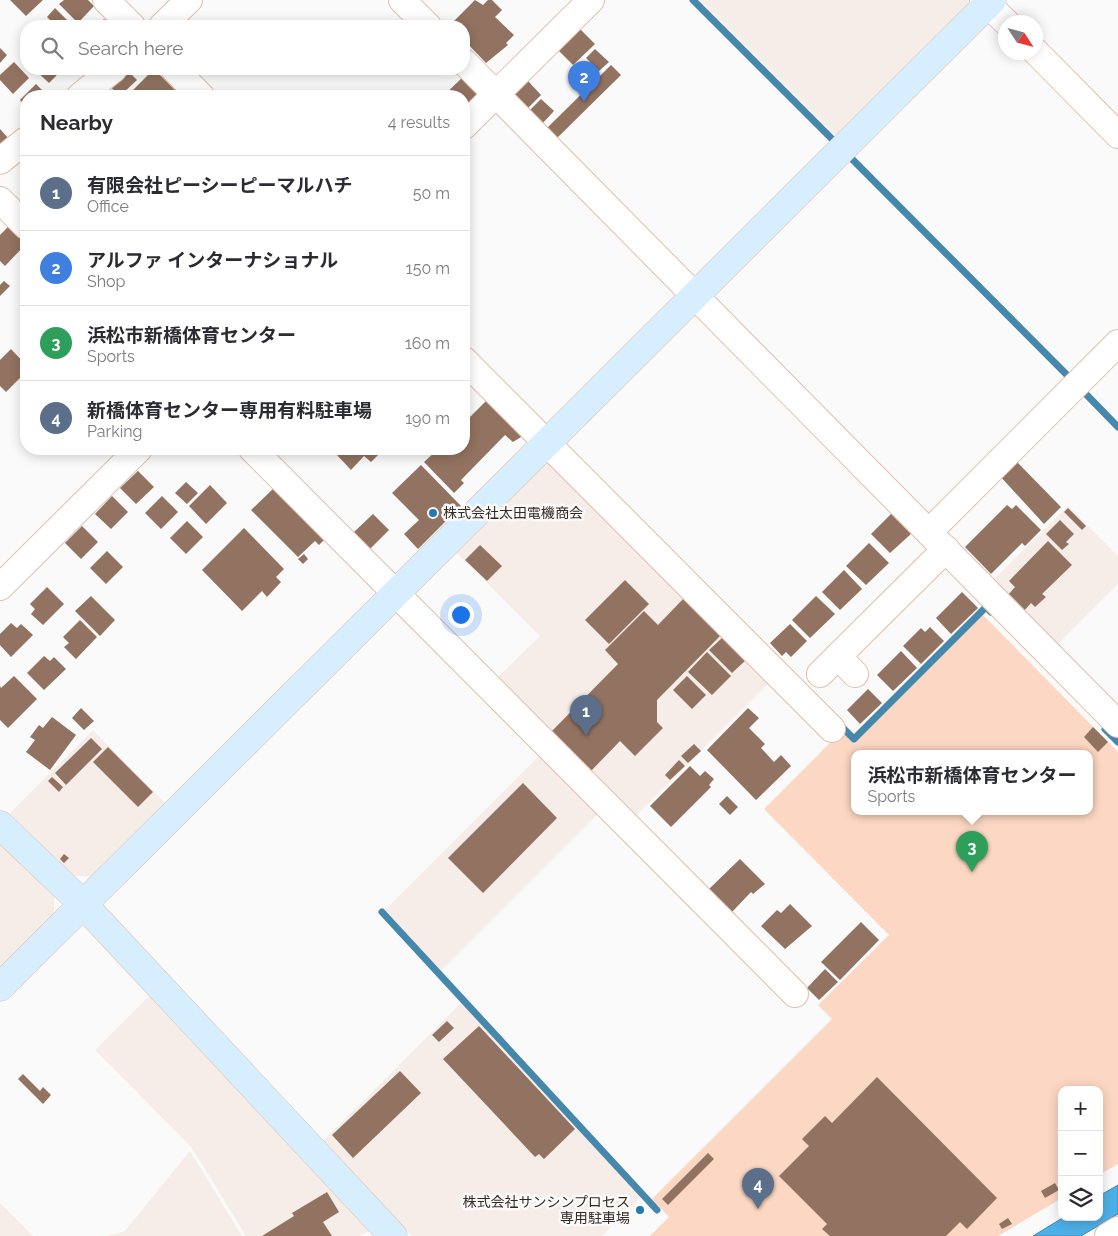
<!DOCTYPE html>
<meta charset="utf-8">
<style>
:root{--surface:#fff;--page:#f7f7f7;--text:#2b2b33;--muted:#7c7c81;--line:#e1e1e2;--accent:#ea580c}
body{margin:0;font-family:Raleway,"Noto Sans JP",sans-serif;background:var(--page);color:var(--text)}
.controls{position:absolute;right:15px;bottom:15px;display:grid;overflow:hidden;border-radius:10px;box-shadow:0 2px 12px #0003}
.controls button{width:45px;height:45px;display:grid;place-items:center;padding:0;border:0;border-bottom:1px solid var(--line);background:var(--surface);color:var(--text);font:25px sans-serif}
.compass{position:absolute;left:998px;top:15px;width:45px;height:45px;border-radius:50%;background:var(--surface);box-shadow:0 2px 12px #0003;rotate:126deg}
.you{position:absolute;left:460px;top:614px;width:18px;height:18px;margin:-12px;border:4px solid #fff;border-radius:50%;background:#1a73e8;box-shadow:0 0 0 8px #1a73e833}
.badge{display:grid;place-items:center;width:32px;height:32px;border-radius:50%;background:var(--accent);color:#fff;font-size:16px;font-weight:700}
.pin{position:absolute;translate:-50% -41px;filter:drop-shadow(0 1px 2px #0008)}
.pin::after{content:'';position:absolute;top:26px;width:18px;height:15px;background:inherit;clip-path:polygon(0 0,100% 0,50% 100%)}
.popup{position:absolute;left:851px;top:750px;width:242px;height:65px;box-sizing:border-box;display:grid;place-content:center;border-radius:10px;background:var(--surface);filter:drop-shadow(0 1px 4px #0005);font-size:16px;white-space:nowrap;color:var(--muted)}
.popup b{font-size:19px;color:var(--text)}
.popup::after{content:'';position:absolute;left:50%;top:100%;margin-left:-10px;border:10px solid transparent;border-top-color:var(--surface)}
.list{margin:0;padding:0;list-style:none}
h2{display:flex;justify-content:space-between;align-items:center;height:65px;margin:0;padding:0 20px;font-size:21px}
h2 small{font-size:16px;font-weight:400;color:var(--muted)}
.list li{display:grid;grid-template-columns:32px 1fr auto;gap:15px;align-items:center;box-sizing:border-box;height:75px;padding:0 20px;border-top:1px solid var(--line)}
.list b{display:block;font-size:19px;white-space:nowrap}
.list p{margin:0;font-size:16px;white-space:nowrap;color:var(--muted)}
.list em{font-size:16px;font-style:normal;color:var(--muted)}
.icon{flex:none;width:28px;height:28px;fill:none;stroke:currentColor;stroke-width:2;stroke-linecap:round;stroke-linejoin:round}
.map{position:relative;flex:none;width:1118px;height:1236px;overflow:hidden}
.search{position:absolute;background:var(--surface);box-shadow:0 2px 12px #0003;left:20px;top:20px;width:450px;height:55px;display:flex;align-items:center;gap:12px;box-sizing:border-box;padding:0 18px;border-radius:20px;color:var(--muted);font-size:19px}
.panel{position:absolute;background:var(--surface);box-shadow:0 2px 12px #0003;left:20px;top:90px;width:450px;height:365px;border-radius:20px}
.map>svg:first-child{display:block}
.built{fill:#f6ede8}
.green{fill:#fcd7c3;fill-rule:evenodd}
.water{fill:#4db0e7;stroke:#4688ac}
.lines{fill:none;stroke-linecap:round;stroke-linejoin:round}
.stream{stroke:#4688ac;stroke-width:7}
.building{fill:#927260}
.street-casing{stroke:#e3bfab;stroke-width:28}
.secondary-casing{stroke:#e3bfab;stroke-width:29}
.street{stroke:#fff;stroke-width:26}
.secondary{stroke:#d6eefd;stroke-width:28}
.poi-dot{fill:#217caa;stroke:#fafafa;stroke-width:2}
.labels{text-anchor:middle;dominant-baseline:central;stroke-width:5;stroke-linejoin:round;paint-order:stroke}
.poi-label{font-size:14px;fill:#362921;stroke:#fafafa;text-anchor:start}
</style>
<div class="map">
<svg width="1118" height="1236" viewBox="0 0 1118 1236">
<rect width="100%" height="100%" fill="#fafafa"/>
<!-- built -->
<g class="built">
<path d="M700,0H968V7L837,137Z"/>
<path d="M547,460L773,679L633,819L495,680L540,636L455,551Z"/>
<path d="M1068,506L1118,556V584L1055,647L991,582Z"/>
<path d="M93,730L166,804L94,876H74L9,814Z"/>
<path d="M542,753L601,811L441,971L385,910Z"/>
<path d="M0,844L54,896V916L0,969Z"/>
<path d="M149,996L369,1231L360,1236H246L192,1148L95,1050Z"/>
<path d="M461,1003L641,1197L602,1236H412L323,1141Z"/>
<path d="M190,1151L242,1236H107L125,1231Z"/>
<path d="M0,1203L33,1236H0Z"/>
</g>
<!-- green -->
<path class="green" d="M983,615L1118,752V1164L1099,1175V1090H1062V1198L998,1236H650L669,1217L652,1199L832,1019L818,1005L889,935L764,809L842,731L854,744ZM854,753H1090V811H854Z"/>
<!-- water -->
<path class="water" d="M1118,1185V1214L1081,1236H1033L1064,1217H1099V1196Z"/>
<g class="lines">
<!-- stream -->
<g class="stream">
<path d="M693,0L832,139"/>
<path d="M852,159L1070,378"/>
<path d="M1081,389L1118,427"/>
<path d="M839,724L854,739L986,607L991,612"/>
<path d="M1105,729L1118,742"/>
<path d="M382,912L657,1210"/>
</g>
</g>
<!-- building -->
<g class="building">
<path d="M10,0H43L26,16Z"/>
<path d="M64,0H88L94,6L78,23L59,4Z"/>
<path d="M475,0L483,5L488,0H492L502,10L495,17L514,35L506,43L508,45L486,63L464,40V26H449Z"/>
<path d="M55,8L73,26H44L50,20L47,17Z"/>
<path d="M104,19L112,26H97Z"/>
<path d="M579,28L595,44L573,65L558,50Z"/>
<path d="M0,48L7,55L0,63Z"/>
<path d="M595,49L609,62L599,71L586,58Z"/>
<path d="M14,62L29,78L13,94L0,80V75Z"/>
<path d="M611,65L621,75L556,139L546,129Z"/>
<path d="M34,69H63L49,83Z"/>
<path d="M126,69L137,80L120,96L107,84Z"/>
<path d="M154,69L177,92L173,96H127Z"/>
<path d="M463,77L479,93L464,109V96H443Z"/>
<path d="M528,81L541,95L526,110L512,97Z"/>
<path d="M36,84L48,96H26V107L20,100Z"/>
<path d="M541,99L554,111L541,125L528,112Z"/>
<path d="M0,129L8,138L0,144Z"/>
<path d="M12,223L26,237V244L5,266L0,261V235Z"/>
<path d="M4,281L10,286L0,296V285Z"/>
<path d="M11,349L26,365V372L6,392L0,386V360Z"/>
<path d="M488,399L524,435L513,442L505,435L461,480L464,483L454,493L424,462L438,449H464V423Z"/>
<path d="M342,449H384L371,462L364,456L351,470L336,454Z"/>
<path d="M1015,460L1061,507L1044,524L999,475Z"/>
<path d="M421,465L461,506L418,549L404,534L419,520L392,493Z"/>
<path d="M138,471L154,487L136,504L120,488Z"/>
<path d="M186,482L198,493L187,504L175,493Z"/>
<path d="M210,485L227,503L206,524L189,506Z"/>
<path d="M274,488L325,539L319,545L315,541L298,557L251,510Z"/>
<path d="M112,496L128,512L111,529L95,514Z"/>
<path d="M162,496L178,512L161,529L145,513Z"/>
<path d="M1007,505L1012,509L1016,505L1041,530L1025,546L1022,543L991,574L965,547Z"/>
<path d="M1068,508L1086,526L1082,530L1064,512Z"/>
<path d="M892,513L912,533L890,553L871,534Z"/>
<path d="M373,514L389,530L370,549L354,532Z"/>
<path d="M1060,520L1074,534L1066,542L1069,544L1062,550L1046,534Z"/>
<path d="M187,521L203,537L186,554L170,538Z"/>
<path d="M82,526L98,542L81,559L65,543Z"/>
<path d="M244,528L284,569L276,577L281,582L267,597L262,591L242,611L202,570Z"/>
<path d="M1048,541L1072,565L1042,594L1046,597L1035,607L1031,603L1023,612L1007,596L1015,587L1009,581Z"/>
<path d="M869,543L889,563L866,585L846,566Z"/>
<path d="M480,545L502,566L487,581L465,560Z"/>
<path d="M107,551L123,567L106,584L90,568Z"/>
<path d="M304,554L308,559L303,564L298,559Z"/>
<path d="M844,570L862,589L840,610L822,592Z"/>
<path d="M625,580L649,604L609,644L585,620Z"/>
<path d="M47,587L64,604L43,625L31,614L35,609L30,604Z"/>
<path d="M962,592L978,608L951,634L936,618Z"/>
<path d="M91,596L115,620L100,636L75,611Z"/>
<path d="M816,596L835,614L810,638L792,620Z"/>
<path d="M685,597L722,634L657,700V722L663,728L635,756L620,741L591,771L552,731L618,664L605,650L644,611L658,625Z"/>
<path d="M80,620L97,637L76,659L64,647L69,643L63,637Z"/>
<path d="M11,623L17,628L21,624L33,635L11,657L0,645V634Z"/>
<path d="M790,624L807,641L791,657L786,652L782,656L770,643Z"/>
<path d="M930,627L944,641L921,664L903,646L921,628L925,632Z"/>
<path d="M723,637L746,660L732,673L709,650Z"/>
<path d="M901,651L917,668L893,691L877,675Z"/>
<path d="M707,652L731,676L712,695L688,672Z"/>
<path d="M44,656L50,661L54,657L66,669L44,690L27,673Z"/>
<path d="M14,676L37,699L8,728L0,720V686L1,688Z"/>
<path d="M687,676L706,695L692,709L673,690Z"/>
<path d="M868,689L882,703L860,724L847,710Z"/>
<path d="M81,708L94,721L84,730L72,718Z"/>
<path d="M748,708L759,718L749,728L765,744L761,748L774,762L781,755L791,766L756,800L707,750Z"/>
<path d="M52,717L76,735L50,770L26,752L35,740L30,737L39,725L43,728Z"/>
<path d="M1093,727L1108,742L1098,752L1084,737Z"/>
<path d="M91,738L102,749L66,785L55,773Z"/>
<path d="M694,744L701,751L688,763L681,756Z"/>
<path d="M108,747L153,792L138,807L93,762Z"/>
<path d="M679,760L685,766L670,780L665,775Z"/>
<path d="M690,766L700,776L705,771L714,779L709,785L711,787L671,827L650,806Z"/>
<path d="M52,777L63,787L59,792L48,781Z"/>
<path d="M523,783L557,818L483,893L448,858Z"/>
<path d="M727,796L738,807L730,815L719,804Z"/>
<path d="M64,854L69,858L64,863L60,859Z"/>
<path d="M740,859L765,884L753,894L751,892L732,912L709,889Z"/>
<path d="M790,904L812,926L785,949L761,926L777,910L781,913Z"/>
<path d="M861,922L879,940L840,980L821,962Z"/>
<path d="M825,969L838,982L819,1000L807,988Z"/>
<path d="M447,1021L454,1028L439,1042L432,1035Z"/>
<path d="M479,1026L575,1129L544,1159L539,1154L535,1157L443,1059Z"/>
<path d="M400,1071L421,1093L353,1158L332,1135Z"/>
<path d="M23,1074L40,1091L43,1087L51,1095L43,1104L18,1079Z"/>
<path d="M877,1077L997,1198L967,1229L960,1222L946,1236H830L822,1229L827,1224L779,1176L809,1146L802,1139L825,1116L832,1123Z"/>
<path d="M708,1153L714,1159L668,1205L662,1199Z"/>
<path d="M1055,1183L1059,1190L1045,1198L1041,1191Z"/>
<path d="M327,1192L339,1212L323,1222L332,1236H262L294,1216L292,1213Z"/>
<path d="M1008,1218L1012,1224L1002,1229L999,1224Z"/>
</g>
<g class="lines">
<!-- street casing -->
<g class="street-casing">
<g id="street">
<path d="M106,0L132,26"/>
<path d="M402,0L428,26"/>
<path d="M983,0L1006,22"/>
<path d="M162,26L189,0"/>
<path d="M1036,52L1118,135"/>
<path d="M464,62L1118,724"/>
<path d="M174,69L201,96"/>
<path d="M80,96L114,69"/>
<path d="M464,126L591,0"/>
<path d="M0,161L26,140"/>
<path d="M0,200L26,226"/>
<path d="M464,360L832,729"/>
<path d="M252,449L795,994"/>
<path d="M929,532L1118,343"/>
<path d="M0,587L139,449"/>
<path d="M838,656L855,674"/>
<path d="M820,674L946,549"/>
<path d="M1108,1236L1118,1230"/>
</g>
</g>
<!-- secondary casing -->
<g class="secondary-casing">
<g id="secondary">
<path d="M0,825L83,904L393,1236"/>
<path d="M0,987L992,0"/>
</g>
</g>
<!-- street -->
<use href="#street" class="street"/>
<!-- secondary -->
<use href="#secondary" class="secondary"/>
</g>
<!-- markers -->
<g class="poi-dot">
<circle cx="433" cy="513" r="5"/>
<circle cx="640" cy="1210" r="5"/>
</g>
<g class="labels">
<!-- poi labels -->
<g class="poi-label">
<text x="443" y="513">株式会社太田電機商会</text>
<text x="630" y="1202" text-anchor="end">株式会社サンシンプロセス<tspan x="630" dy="16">専用駐車場</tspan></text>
</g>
</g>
</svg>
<div class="controls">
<button>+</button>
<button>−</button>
<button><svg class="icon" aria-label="layers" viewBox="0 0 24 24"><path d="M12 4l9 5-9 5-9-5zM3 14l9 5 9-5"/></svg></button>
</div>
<svg class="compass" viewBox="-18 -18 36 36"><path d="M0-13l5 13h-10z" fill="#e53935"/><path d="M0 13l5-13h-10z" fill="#7c7c81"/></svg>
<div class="you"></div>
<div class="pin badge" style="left:586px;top:736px;background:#5c6f8a">1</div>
<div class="pin badge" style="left:584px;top:102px;background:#3f7fe0">2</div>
<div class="pin badge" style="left:972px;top:872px;background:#2e9e5b">3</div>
<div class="popup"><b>浜松市新橋体育センター</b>Sports</div>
<div class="pin badge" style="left:758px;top:1209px;background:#5c6f8a">4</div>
<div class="search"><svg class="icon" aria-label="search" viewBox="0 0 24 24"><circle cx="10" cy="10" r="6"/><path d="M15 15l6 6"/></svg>Search here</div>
<section class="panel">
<h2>Nearby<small>4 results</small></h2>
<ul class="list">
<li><span class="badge" style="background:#5c6f8a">1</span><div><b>有限会社ピーシーピーマルハチ</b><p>Office</p></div><em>50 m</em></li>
<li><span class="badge" style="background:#3f7fe0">2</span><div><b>アルファ インターナショナル</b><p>Shop</p></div><em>150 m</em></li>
<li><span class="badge" style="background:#2e9e5b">3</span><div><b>浜松市新橋体育センター</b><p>Sports</p></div><em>160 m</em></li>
<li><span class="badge" style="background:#5c6f8a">4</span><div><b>新橋体育センター専用有料駐車場</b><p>Parking</p></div><em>190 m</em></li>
</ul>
</section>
</div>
